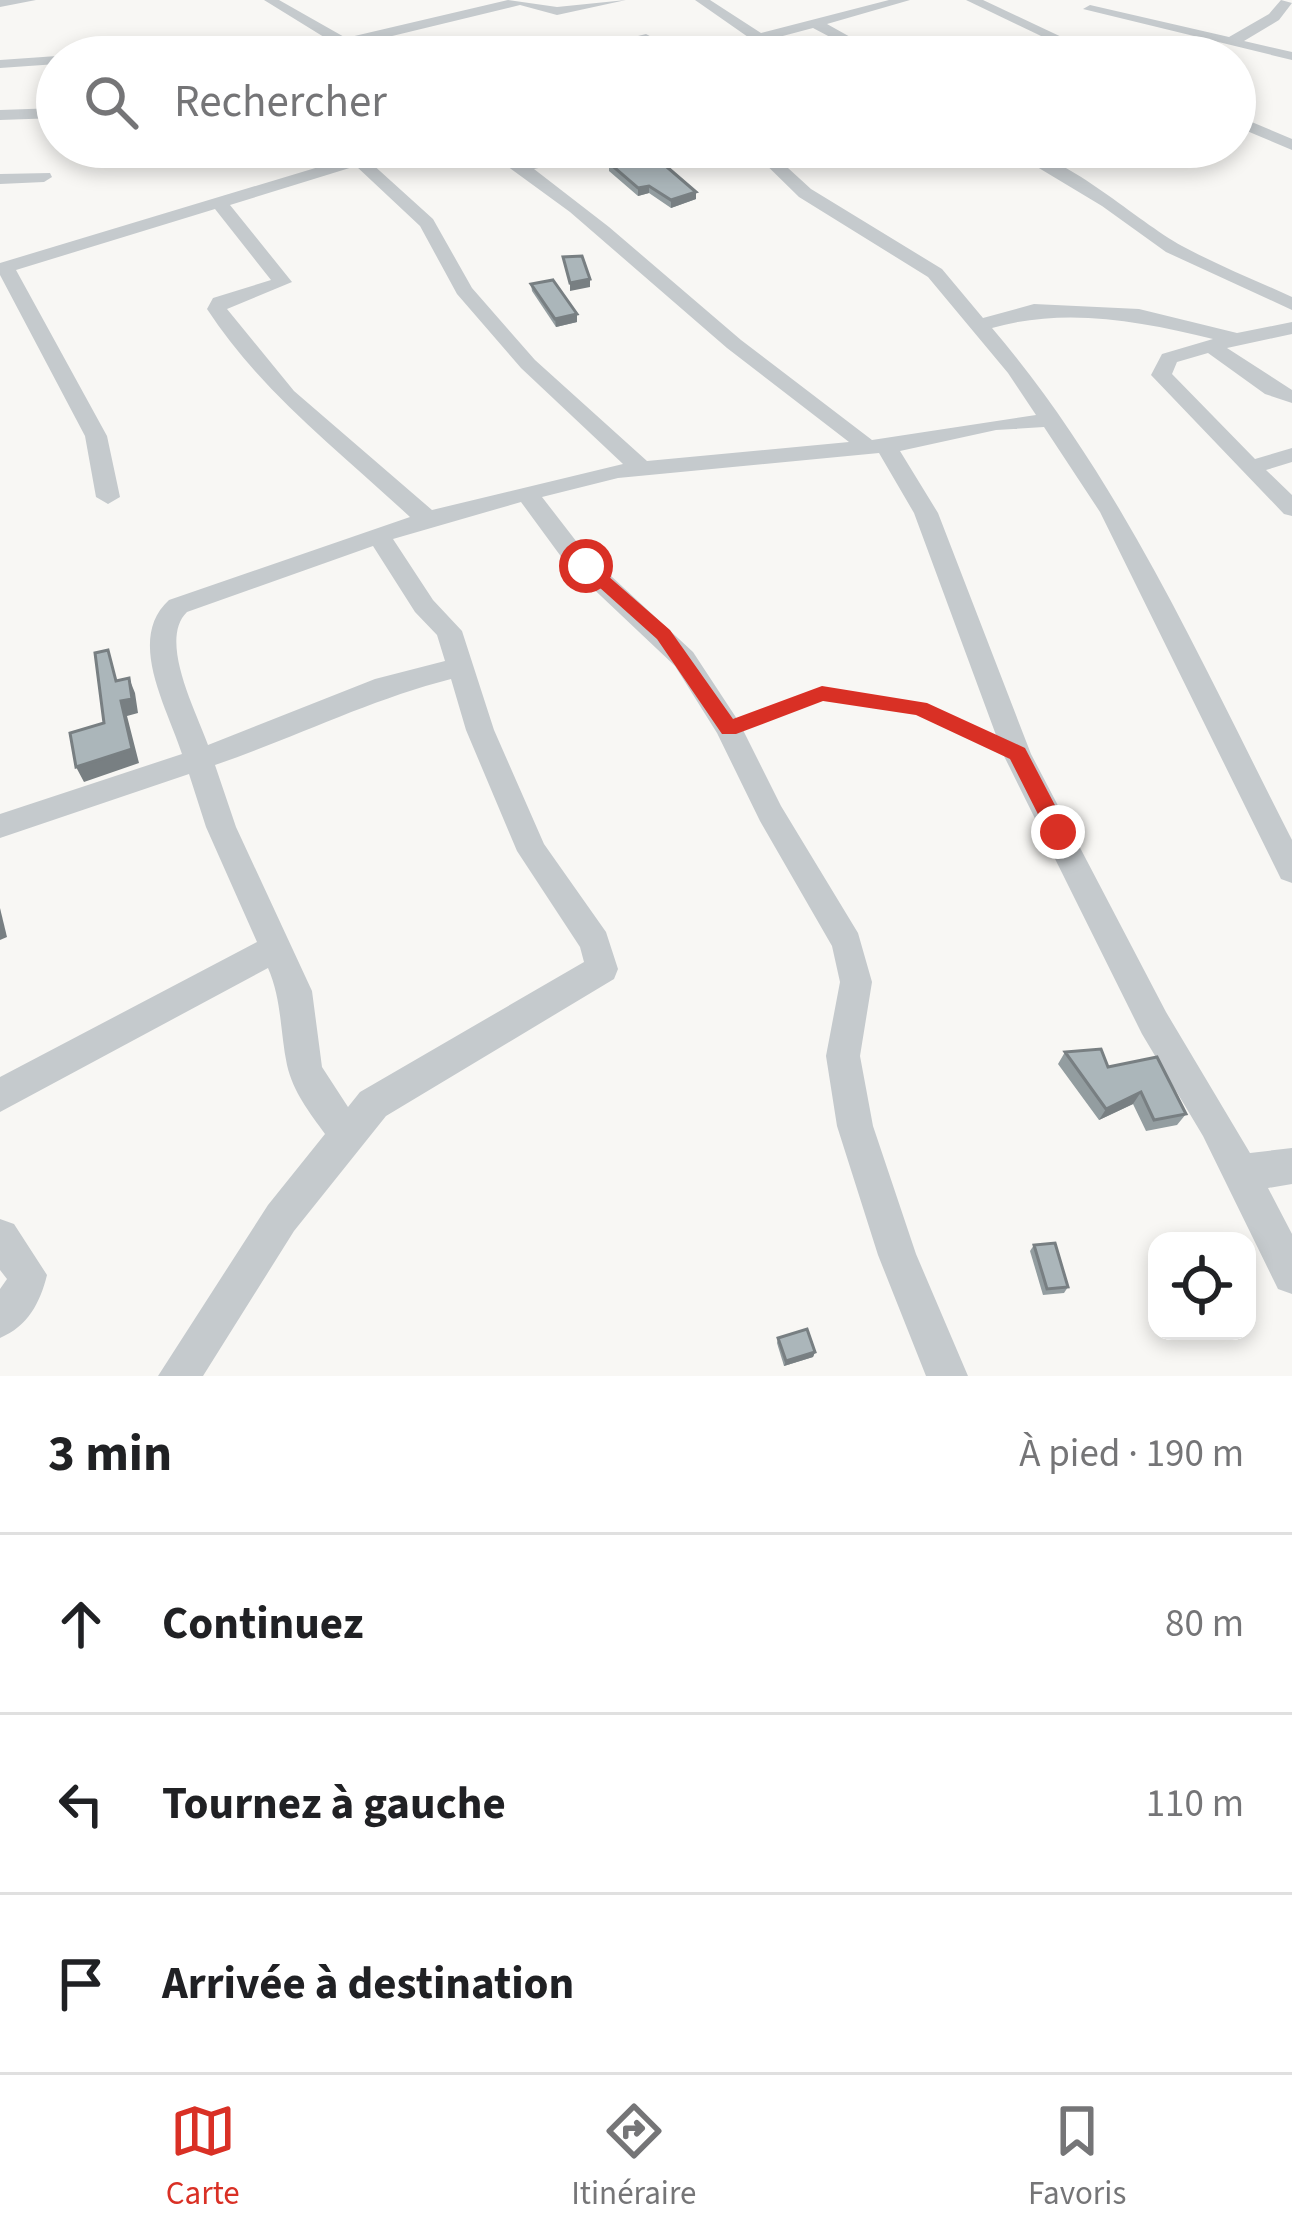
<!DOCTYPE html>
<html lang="fr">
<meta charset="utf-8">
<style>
:root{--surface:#fff;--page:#f2f2f2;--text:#202124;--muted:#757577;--line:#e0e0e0;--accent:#d93025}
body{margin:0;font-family:"Source Sans 3",sans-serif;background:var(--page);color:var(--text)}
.controls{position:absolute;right:36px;bottom:36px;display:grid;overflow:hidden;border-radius:24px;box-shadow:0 6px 18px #0003}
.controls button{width:108px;height:108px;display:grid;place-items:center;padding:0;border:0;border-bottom:3px solid var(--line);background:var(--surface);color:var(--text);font:60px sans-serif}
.stop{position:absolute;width:36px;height:36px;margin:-27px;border:9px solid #d93025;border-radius:50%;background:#fff}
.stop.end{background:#d93025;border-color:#fff;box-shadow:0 3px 12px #0008}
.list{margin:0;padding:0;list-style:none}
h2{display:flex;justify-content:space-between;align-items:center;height:156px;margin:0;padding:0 48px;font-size:51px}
h2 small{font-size:39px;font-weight:400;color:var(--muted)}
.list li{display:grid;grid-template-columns:78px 1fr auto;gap:36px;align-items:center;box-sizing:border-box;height:180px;padding:0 48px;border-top:3px solid var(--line)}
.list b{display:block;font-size:45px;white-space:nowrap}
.list em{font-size:39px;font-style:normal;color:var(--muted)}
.icon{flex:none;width:66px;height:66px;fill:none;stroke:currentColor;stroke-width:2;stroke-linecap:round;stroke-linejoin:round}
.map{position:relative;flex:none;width:1292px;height:1376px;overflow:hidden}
.search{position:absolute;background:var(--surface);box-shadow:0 6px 18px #0003;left:36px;right:36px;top:36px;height:132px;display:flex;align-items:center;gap:30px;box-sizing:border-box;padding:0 42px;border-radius:66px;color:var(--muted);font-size:45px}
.sheet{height:696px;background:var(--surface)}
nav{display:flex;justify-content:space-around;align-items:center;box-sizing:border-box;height:168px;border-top:3px solid var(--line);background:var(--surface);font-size:33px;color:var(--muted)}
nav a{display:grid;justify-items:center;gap:6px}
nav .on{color:var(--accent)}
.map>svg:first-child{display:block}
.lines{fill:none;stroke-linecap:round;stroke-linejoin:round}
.path{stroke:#c0c3c5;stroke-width:4.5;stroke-dasharray:4.5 4.5;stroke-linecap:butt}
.minor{fill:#c5cacd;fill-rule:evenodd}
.wall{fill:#939da0}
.shaded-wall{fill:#787f82}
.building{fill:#abb6ba;stroke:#787f82;stroke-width:3}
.route{fill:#d93025}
</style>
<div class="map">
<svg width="1292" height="1376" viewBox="0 0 1292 1376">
<rect width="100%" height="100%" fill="#f8f7f4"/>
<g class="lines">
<!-- path -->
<path class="path" d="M752,721L837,692L920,708L985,739"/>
<!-- minor -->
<g class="minor">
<path d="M0,0H36L0,7Z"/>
<path d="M264,0H279L346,38L508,0L557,7L626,0L557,15L520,5L355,45L349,50L342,48L303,57H144L151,53L298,50L332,42Z"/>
<path d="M695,0H710L761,33L889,0H910L827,24L886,57H868L813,28L703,57H668L634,37L646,34L683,54L748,37Z"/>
<path d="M966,0H983L1104,57H1085Z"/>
<path d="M1281,0L1292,3L1279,20L1244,41L1292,52V60L1083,9L1090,5L1229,37L1269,14Z"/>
<path d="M57,56L62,57H57V64L0,68V60Z"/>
<path d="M57,108V118L0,120V110Z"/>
<path d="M1235,115L1292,139V150L1235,126Z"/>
<path d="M385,147H410L370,162L433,219L472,288L535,360L647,461L849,442L727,348L570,212L481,147H500L523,162L598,147H631L534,169L609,227L741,340L872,440L1036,415L1008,373L928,277L799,197L748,147H765L811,189L942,269L983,318L1034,304L1139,309L1237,333L1292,322V334L1227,348L1292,390V403L1265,394L1208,353L1177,362L1172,374L1255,459L1292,448V462L1266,470L1292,495V516L1284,514L1151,375L1162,354L1213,339C1139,321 1066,307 992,328C1121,479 1202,664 1292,840V883L1281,879L1100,512L1044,427L996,430L900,451L938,513L1031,754L1166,1012L1250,1153L1292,1148V1184L1268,1188L1292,1234V1294L1278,1289L1203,1136L1142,1034L1003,754L914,513L879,453L618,478L542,497L583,550L693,652L739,722L781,806L858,933L872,982L860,1056L873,1126L916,1254L968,1376H926L878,1255L837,1126L826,1056L840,982L832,946L760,821L717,733L675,666L565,562L521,502L393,539L433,600L462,631L494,730L544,844L606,932L618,969L614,979L386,1116L294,1231L203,1376H158L268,1205L325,1134C310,1113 293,1092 287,1065C280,1032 282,1000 268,968L0,1112V1077L257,942L206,827L189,774L0,838V814L182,754C167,707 126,639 169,600L410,517C338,450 262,393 207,309L213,298L271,280L215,209L16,270L107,436L120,497L108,504L96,497L85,436L0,275V263ZM356,166L420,226L457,294L521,368L623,464L432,510L294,391L227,309L292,282L230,205ZM373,546L415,612L437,635L445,661L375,679L208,745C196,711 158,640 187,612ZM451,679L466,730L517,851L580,947L584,962L360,1092L348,1107L322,1067L312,991L236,827L215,765C294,738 369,700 451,679Z"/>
<path d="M1004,147C1059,147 1133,219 1182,246C1217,265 1255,280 1292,297V310L1166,252L1102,206Z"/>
<path d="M50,173L52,177L44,182L0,184V174Z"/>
<path d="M0,1219L14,1224L47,1275C40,1303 28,1326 0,1338V1289L7,1279L0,1270Z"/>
</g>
</g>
<!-- wall -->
<g class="wall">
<path d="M609,163L696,192V199L671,208L649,193L638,196L609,171Z"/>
<path d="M531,284L577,314V322L556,327L532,291Z"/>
<path d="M1065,1052L1108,1067L1186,1114L1177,1125L1146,1131L1133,1104L1099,1120L1058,1064Z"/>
<path d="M1034,1245L1068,1287L1064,1293L1043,1295L1030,1251Z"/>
<path d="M778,1338L815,1352L813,1357L784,1366L777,1343Z"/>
</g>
<!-- shaded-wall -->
<g class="shaded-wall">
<path d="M649,186V193L638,196V188Z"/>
<path d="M696,192V199L671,208V200Z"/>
<path d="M590,279V287L570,291V283Z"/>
<path d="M577,314V322L556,327L555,319Z"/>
<path d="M129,678L135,693L138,713L127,716L139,763L84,782L76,767L121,701Z"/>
<path d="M0,908L7,937L0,940Z"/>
<path d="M1141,1092L1133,1104L1099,1120L1106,1109Z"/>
<path d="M815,1352L813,1357L784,1366L786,1361Z"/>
</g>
<!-- building -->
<g class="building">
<path d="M653,155L696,192L671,200L649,186L638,188L609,163Z"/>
<path d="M582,256L590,279L570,283L563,257Z"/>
<path d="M553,280L577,314L555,319L531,284Z"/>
<path d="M108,650L116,681L129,678L132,699L121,701L132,749L76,767L70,733L104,723L95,653Z"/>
<path d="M1101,1049L1108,1067L1157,1057L1186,1114L1154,1120L1141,1092L1106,1109L1065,1052Z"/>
<path d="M1055,1243L1068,1287L1047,1289L1034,1245Z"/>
<path d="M807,1329L815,1352L786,1361L778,1338Z"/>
</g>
<!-- route -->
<path class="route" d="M580,562H592L670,630L733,719L822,686L927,703L1025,748L1069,832L1065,838H1050L1010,759L916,715L823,701L736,734H722L657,639L580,570Z"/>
</svg>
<div class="controls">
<button><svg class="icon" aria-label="locate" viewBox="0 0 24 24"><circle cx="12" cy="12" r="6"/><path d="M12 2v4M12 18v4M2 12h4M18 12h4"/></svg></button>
</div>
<div class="stop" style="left:586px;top:566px"></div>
<div class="stop end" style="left:1058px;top:832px"></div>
<div class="search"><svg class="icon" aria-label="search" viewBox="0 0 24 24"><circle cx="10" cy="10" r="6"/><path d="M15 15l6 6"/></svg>Rechercher</div>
</div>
<section class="sheet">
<h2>3 min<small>À pied · 190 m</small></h2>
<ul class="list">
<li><svg class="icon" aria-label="ahead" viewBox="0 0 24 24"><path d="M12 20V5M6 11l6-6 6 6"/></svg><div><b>Continuez</b></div><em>80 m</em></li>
<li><svg class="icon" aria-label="left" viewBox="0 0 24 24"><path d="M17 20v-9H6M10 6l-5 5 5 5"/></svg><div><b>Tournez à gauche</b></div><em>110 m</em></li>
<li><svg class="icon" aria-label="arrive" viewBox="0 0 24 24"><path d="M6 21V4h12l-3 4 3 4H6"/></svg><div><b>Arrivée à destination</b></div></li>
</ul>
</section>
<nav>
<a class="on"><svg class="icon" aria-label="map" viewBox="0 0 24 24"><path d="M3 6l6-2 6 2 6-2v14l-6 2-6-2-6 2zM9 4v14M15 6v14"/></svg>Carte</a>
<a><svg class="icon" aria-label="directions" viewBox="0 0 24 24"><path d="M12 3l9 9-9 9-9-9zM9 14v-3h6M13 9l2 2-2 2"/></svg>Itinéraire</a>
<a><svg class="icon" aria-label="saved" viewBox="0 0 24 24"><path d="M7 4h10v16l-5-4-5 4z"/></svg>Favoris</a>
</nav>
